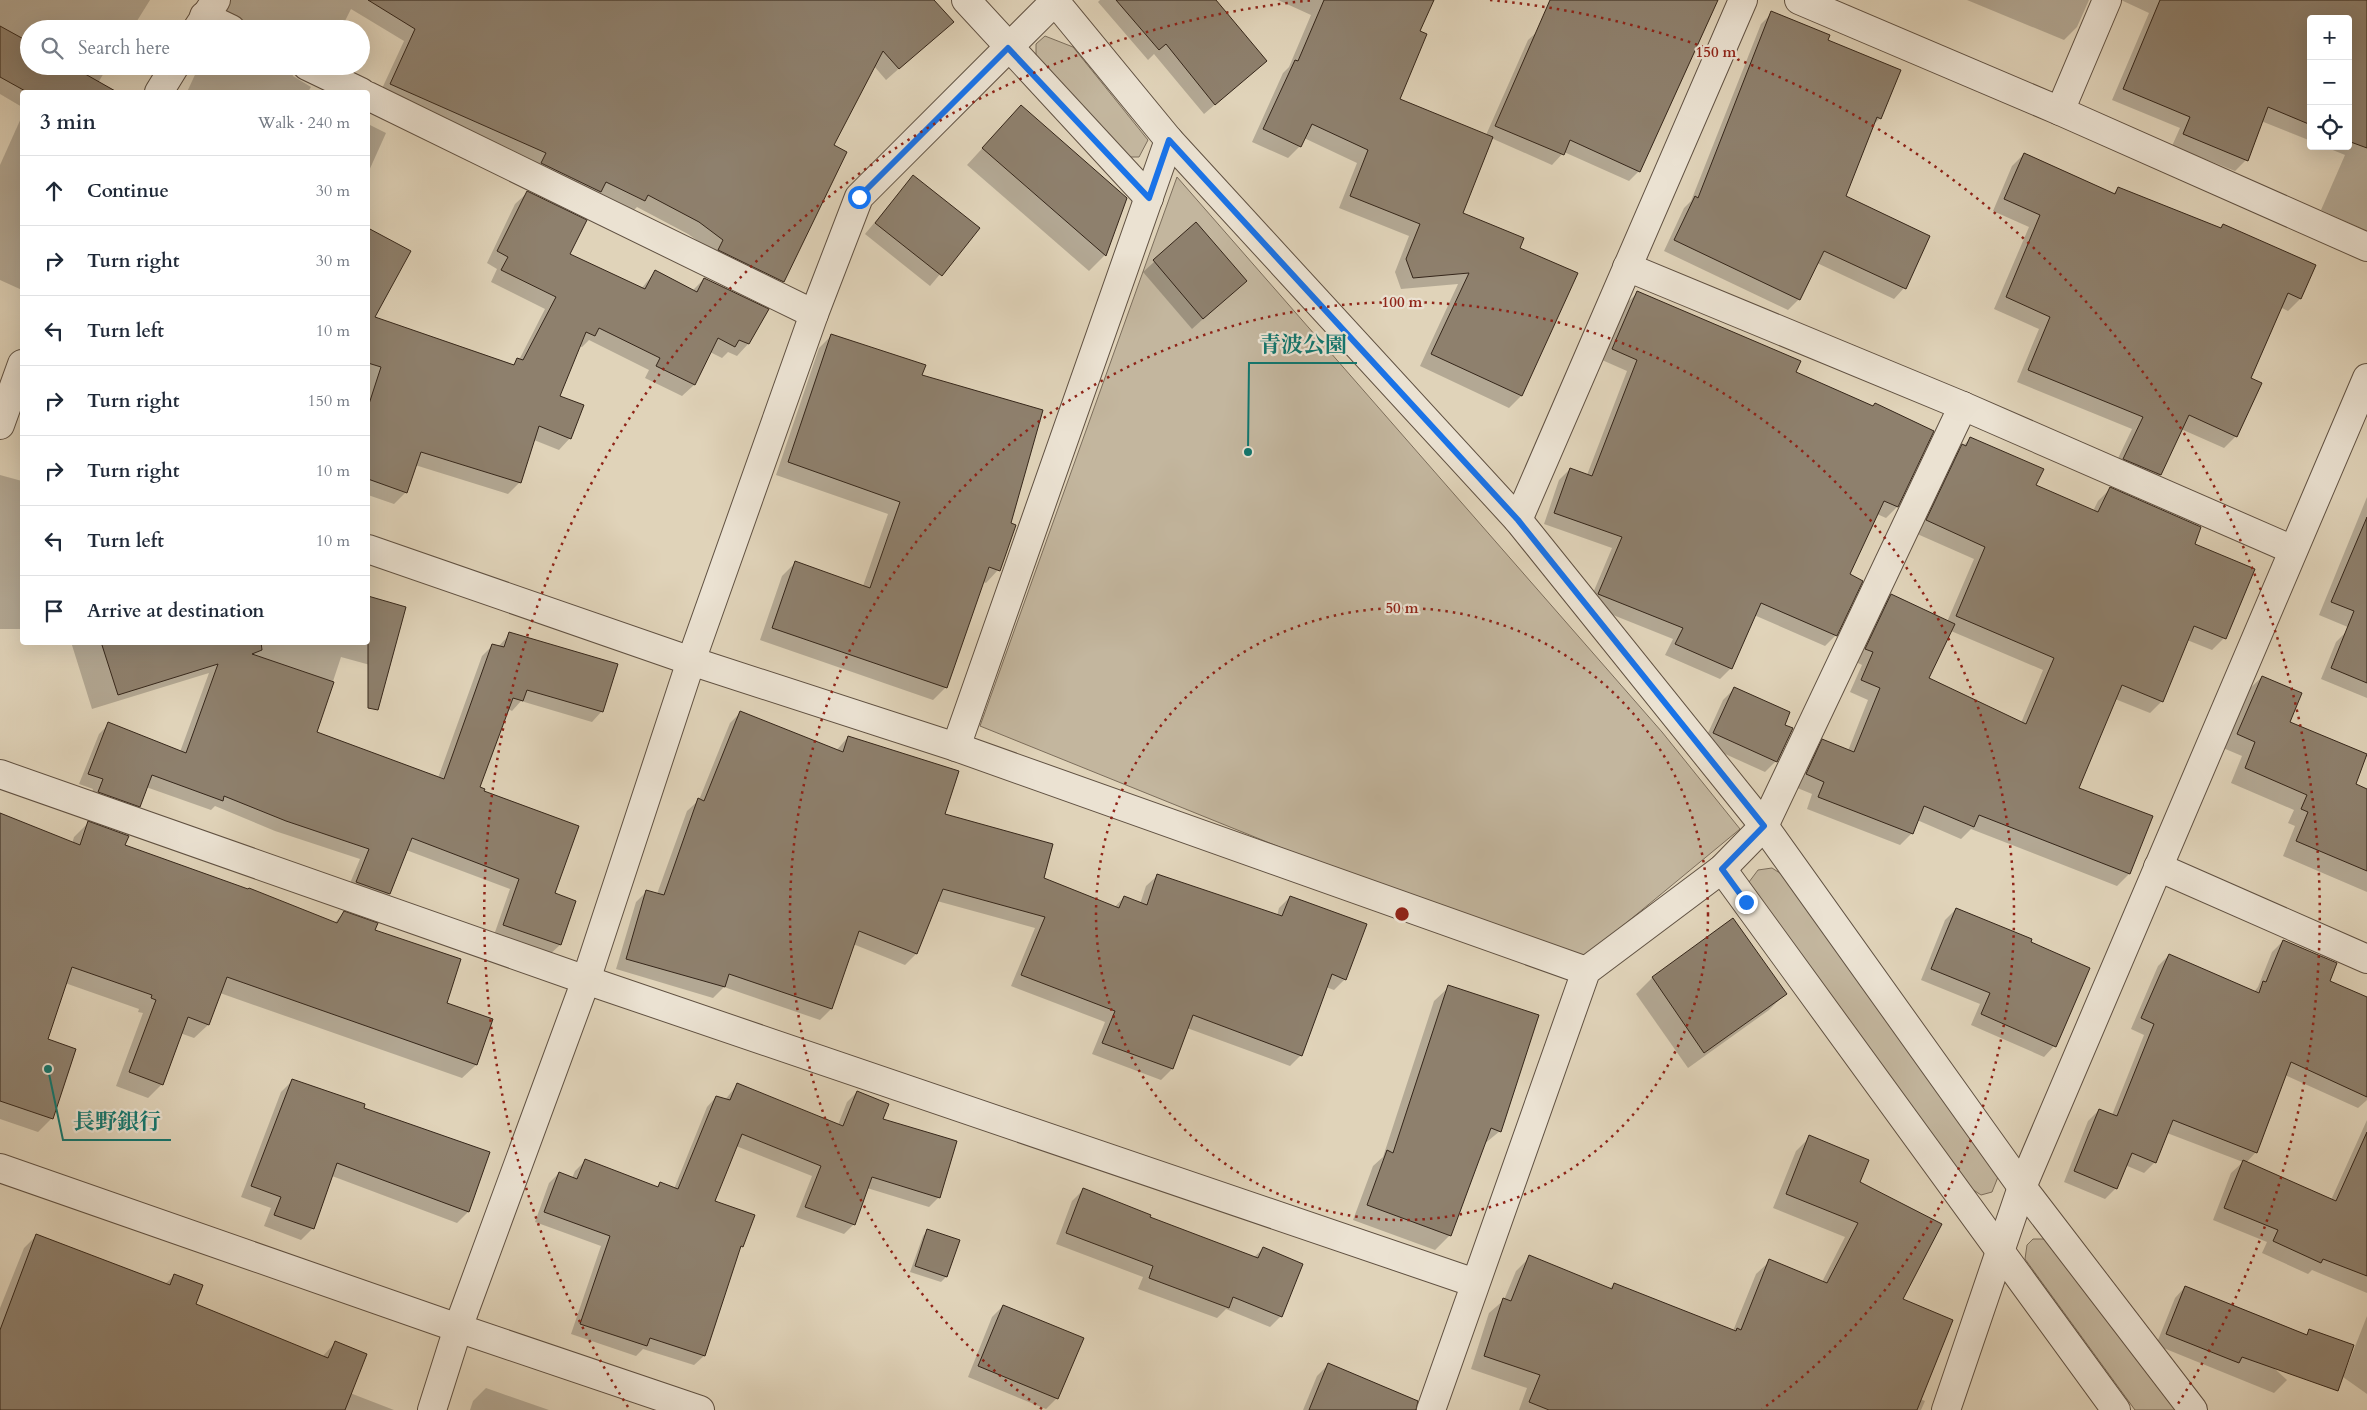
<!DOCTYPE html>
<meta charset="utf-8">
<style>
:root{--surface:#fff;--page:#f2f2f3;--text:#1f2937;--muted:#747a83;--line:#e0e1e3}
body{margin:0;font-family:Cardo,"Noto Serif JP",serif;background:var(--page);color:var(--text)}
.controls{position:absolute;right:15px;top:15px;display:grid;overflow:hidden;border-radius:5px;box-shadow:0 5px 20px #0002}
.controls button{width:45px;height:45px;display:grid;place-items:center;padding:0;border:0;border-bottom:1px solid var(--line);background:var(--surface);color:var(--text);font:25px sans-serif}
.stop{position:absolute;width:15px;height:15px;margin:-11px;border:4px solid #1a73e8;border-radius:50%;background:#fff}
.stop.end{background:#1a73e8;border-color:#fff;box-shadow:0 1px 5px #0008}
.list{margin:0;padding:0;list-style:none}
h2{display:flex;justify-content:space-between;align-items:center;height:65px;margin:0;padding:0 20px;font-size:21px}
h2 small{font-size:16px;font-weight:400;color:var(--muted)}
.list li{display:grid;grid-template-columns:32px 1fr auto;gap:15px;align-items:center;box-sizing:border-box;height:70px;padding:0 20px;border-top:1px solid var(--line)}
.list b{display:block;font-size:19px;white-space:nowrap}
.list em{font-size:16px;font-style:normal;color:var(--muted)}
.icon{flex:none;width:28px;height:28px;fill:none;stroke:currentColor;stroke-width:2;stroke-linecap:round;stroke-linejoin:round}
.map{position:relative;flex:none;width:2367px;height:1410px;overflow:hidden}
.search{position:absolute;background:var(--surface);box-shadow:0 5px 20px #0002;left:20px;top:20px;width:350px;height:55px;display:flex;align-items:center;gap:12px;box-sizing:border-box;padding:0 18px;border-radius:28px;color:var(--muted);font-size:19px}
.panel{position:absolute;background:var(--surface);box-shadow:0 5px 20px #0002;left:20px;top:90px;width:350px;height:555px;border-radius:5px}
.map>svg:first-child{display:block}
.green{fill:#c3b69e;stroke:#7c6e5c}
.shadow{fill:#0003;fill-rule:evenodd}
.building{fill:#8e806d;stroke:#35261a}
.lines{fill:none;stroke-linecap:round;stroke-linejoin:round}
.minor-casing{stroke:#605142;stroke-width:30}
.minor{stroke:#ebe2d2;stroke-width:28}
.route{stroke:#1a73e8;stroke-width:6}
.ring{fill:none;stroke:#8f2418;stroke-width:2.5;stroke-dasharray:2.5 5}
.centre{fill:#8f2418;stroke:#ebe2d2;stroke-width:2.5}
.ring-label{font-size:15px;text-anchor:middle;font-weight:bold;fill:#8f2418;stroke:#ebe2d2;stroke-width:4.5;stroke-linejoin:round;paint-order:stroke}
.leader{fill:none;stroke:#0f766e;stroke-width:2}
.callout-dot{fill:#0f766e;stroke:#ebe2d2;stroke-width:2}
.callout-label{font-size:22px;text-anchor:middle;font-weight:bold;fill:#0f766e;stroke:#ebe2d2;stroke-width:4.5;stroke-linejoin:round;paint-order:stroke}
</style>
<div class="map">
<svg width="2367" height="1410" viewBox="0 0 2367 1410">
<rect width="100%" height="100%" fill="#e0d3b9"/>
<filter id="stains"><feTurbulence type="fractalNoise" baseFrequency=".004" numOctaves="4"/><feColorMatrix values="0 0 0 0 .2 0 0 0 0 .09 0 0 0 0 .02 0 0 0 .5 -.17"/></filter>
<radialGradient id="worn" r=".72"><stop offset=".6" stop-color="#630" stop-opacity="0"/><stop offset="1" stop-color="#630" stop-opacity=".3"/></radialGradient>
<!-- green -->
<g class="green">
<path d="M1045,36L1073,47L1148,140L1139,157H1126L1036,59V44Z"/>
<path d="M1177,177L1662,732L1740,829L1574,966L980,726Z"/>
<path d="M1772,868L1786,877L2000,1172L1992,1192L1981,1195L1966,1185L1746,886L1758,870Z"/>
<path d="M2033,1239H2051L2177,1410H2135L2025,1259L2027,1245Z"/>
</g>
<!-- shadow -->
<g class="shadow">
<path d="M0,0H150L132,29H29V66H108L98,83L113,91L22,92V107L0,94Z"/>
<path d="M230,0H933L952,22L886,80L874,66L832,146L783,281L771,293L688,234L637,207L632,212L379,95L404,41L351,9L341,29H227L219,23Z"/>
<path d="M1100,0H1214L1266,61L1204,114L1154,54L1148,60L1098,2Z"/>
<path d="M1278,0H1432L1418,32L1398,99L1486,135L1528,40L1539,30L1558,0H1717L1639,171L1629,181L1564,152L1552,165L1491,138L1461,213L1518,249L1576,274L1521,396L1509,408L1420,366L1458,284L1401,289L1395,272L1409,236L1339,208L1357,163L1304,138L1300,146L1288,158L1252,142L1283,73L1289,67L1311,15Z"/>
<path d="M1967,0H2089L2077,27L2064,40Z"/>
<path d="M2121,0H2367V231L2321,210L2345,155L2323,146H2348V19H2311V141L2261,121L2246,160L2235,171L2172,146L2180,128L2112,100L2149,13Z"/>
<path d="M1772,13L1826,41L1880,118L1871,127L1844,196L1929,237L1904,288L1894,299L1817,263L1799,299L1788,310L1664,251L1684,208L1691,201L1761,24Z"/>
<path d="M199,66H290L293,76L311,87L308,92H187Z"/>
<path d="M1021,106L1105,255L1089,271L967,165Z"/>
<path d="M22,116V290L0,280V165Z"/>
<path d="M368,124L386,133L368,173Z"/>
<path d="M2024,154L2112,195L2118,189L2220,229L2223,225L2314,266L2300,299L2288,311L2280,307L2249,378L2236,436L2224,448L2181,429L2160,475L2148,487L2112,471L2132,429L2017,382L2039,329L1994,309L2029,227L1993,211L2012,166Z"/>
<path d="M913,176L979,228L930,286L865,234Z"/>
<path d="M527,193L569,254L641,289L655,272L692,291L704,279L748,344L737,356L728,352L722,358L710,352L694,385L682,396L645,378L649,370L589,340L582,347L579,346L558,397L570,438L559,450L534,440L520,482L508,494L415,465L406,492L394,504L368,495V386L370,379L368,378V230L409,251L373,317L512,365L519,360L545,309L491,282L497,269L487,263L515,204Z"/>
<path d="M1196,224L1245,281L1192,329L1143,272Z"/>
<path d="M1638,292L1794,373L1932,431L1897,507L1886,518L1877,514L1848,575L1861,581L1836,635L1825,646L1754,615L1731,668L1720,679L1665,655L1673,639L1588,605L1612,548L1544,524L1559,480L1570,469L1587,475L1627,371L1602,360L1627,303Z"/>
<path d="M832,335L1009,524L998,570L986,583L983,582L946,687L933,700L760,640L782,576L795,563L863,586L888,514L776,475L819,348Z"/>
<path d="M22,400V414L18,412Z"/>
<path d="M1971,438L2035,486L2093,511L2098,501L2110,489L2193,545L2224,638L2212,650L2187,640L2162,701L2150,713L2115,699L2078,788L2151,817L2129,874L2117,886L1971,829L1961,839L1917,820L1912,833L1900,845L1807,809L1812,794L1795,787L1810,753L1823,741L1848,751L1868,700L1850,692L1862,665L1854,661L1879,608L1891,595L1947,622L1974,559L1915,533L1950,458ZM1951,631L2043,670L2021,723L1927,678Z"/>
<path d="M0,475L22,481V629H0Z"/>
<path d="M2367,497V635L2319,615Z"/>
<path d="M368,597L405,608L381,668L341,657L316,733L438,778L482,656L493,645L498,647L510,634L602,711L592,722L521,701L512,711L508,709L478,788L553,894L575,902L560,945L549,955L494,935L510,889L406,850L389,894L379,904L346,893L360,859L275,831L215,806L211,810L146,787L139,806L128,816L89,802L93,789L79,784L99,734L109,724L180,752L209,673L92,709L71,642H368Z"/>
<path d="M2347,631L2367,639V698L2321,679L2336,642Z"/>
<path d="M2262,677L2289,722L2367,755L2354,785L2367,791V892L2283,856L2295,826L2288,823L2294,810L2231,783L2242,756L2223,748L2247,691Z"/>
<path d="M1734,689L1783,725L1776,761L1765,772L1703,744L1723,700Z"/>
<path d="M741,712L836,751L848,737L944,814L1043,879L1114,908L1124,897L1140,904L1146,886L1157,876L1277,916L1279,908L1290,897L1345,979L1334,990L1326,987L1301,1055L1290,1066L1187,1028L1172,1069L1161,1080L1092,1054L1105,1022L1011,986L1035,928L937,901L916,954L905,965L853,944L831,1009L820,1020L724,987L713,998L616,969L636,902L647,891L657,894L687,811L699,800L730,723Z"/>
<path d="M0,815L72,844L74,837L88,823L123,846L334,923L344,913L374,931L445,1003L491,1020L476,1065L462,1078L220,993L208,1025L194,1038L180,1033L162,1084L148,1098L116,1086L143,1013L138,1012L139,1009L65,983L46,1039L52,1118L38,1132L0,1119Z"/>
<path d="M1956,909L2029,943L2054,1046L2044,1057L1971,1025L1980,1004L1921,980L1945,920Z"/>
<path d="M1733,920L1785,994L1769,1010L1688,1068L1636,994L1652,978Z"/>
<path d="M2283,941L2328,982L2367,999V1100L2358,1108L2285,1075L2256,1152L2246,1163L2331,1200L2367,1120V1293L2312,1270L2308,1274L2262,1253L2267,1242L2213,1220L2231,1173L2243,1162L2167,1133L2155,1162L2144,1173L2125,1165L2116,1188L2105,1199L2064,1182L2088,1121L2099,1110L2112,1115L2144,1035L2131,1029L2158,966L2169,955L2254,992L2258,987L2272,952Z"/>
<path d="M1449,987L1500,1131L1483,1145L1450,1235L1435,1250L1353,1220L1373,1166L1383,1157L1434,1001Z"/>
<path d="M292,1081L362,1109L488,1153L468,1212L457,1223L332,1176L312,1229L301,1240L264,1226L271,1208L241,1197L281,1092Z"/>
<path d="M737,1085L838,1125L847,1102L857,1092L882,1120L939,1197L929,1207L867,1188L854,1224L844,1234L796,1217L812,1176L736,1146L714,1202L742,1246L738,1251L704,1356L694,1365L643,1349L636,1356L571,1334L601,1246L535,1222L549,1183L559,1173L572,1178L575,1171L585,1161L656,1188L660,1184L674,1189L707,1107L716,1097L725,1100Z"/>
<path d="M1810,1137L1859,1183L1901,1300L1920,1399L1925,1401L1921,1410H1519L1527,1388L1471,1369L1489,1313L1504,1300L1516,1271L1530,1257L1609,1289L1614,1284L1733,1331L1756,1274L1770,1261L1822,1282L1845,1237L1773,1208L1796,1151Z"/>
<path d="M1083,1190L1149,1218L1254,1257L1263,1249L1281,1316L1270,1327L1226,1309L1217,1318L1138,1289L1143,1277L1056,1244L1072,1201Z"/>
<path d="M928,1230L946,1277L941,1282L910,1272L923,1236Z"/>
<path d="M37,1235L165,1284L174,1276L194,1305L322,1357L335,1343L350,1393L394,1410H0V1308L24,1248Z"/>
<path d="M2185,1287L2287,1380L2274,1393L2156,1345L2175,1298Z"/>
<path d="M1003,1306L1057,1398L1046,1409L968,1377L992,1317Z"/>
<path d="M2367,1316V1394L2343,1377Z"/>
<path d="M1328,1365L1412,1410H1303L1317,1376Z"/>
<path d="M486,1388L549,1410H470L473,1401Z"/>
</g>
<!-- building -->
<g class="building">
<path d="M368,0H934L954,22L899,69L883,51L834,145L847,152L784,282L718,250L723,240L699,222L648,195L645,201L606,182L601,192L541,163L546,153L390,84L415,29Z"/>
<path d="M1116,0H1216L1267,61L1215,105L1166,44L1159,50Z"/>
<path d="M1324,0H1434L1420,31L1427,34L1400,99L1493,137L1463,213L1524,238L1520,248L1578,273L1522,396L1431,354L1469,273L1413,278L1406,259L1420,224L1350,196L1368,150L1312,124L1301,147L1263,129L1295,60L1298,61Z"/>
<path d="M1550,0H1718L1640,172L1570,140L1564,155L1495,126Z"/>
<path d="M2160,0H2367V148L2348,141V19H2311V125L2268,107L2248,161L2183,134L2190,117L2123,89Z"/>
<path d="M1771,11L1830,35L1828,40L1901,70L1881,119L1877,117L1846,196L1930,236L1906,289L1824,251L1800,300L1674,240L1695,196L1698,198Z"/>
<path d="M0,26L29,42V66H71L117,92H27L0,77Z"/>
<path d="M1021,105L1127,198L1106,256L982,148Z"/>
<path d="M2024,153L2115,194L2118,187L2221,228L2223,224L2316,265L2301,299L2288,293L2251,378L2262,383L2237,437L2189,415L2161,475L2123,459L2143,417L2028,370L2050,317L2006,297L2040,215L2004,199Z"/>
<path d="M913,175L980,228L942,276L875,223Z"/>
<path d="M527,191L587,220L570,254L645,289L655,270L697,292L704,278L769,309L749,344L739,340L735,347L718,338L695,385L656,366L660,358L599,328L595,336L586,332L560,396L584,405L571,439L539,426L521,483L421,452L407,493L368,479V407L381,367L368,363V228L411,251L375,317L514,365L517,358L523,360L556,297L501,270L508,257L497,251Z"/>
<path d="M1196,222L1247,281L1203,319L1153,260Z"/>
<path d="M1637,291L1801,361L1796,372L1873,406L1875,403L1934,431L1898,507L1884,501L1850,574L1863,581L1837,636L1761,603L1732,669L1675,644L1683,628L1598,594L1622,537L1554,513L1570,468L1592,476L1637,360L1612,349Z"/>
<path d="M831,334L926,365L922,375L1043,410L1011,523L1016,525L1000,571L989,567L947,688L772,628L795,561L870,588L900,502L788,462Z"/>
<path d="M1970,437L2044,469L2036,485L2098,512L2110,487L2201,527L2195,544L2255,569L2226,639L2194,626L2163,702L2122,685L2079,788L2153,816L2130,874L1979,815L1974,827L1924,806L1913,834L1818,797L1824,782L1806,774L1822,739L1854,752L1880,688L1861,680L1873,652L1865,649L1891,594L1955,624L1929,678L2026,724L2054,658L1956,616L1985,547L1926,520L1962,444L1966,446Z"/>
<path d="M2367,517V683L2331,668L2354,611L2331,602Z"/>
<path d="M368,596L406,607L378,710L368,708Z"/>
<path d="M509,632L618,664L603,712L527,690L523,701L513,698L480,787L485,789L484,791L579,826L555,893L576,901L561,945L503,925L519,879L412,838L390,894L356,882L369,849L286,821L224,796L223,801L152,775L140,807L98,792L103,779L88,774L108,722L186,753L218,664L118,695L101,642H261L262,650L252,654L334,682L317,732L444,779L492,644L504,647Z"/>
<path d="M2262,676L2302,693L2290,722L2367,754L2356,784L2367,789V871L2296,841L2308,812L2301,809L2307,795L2245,768L2255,742L2237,734Z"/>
<path d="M1734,687L1790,712L1785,725L1793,728L1777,762L1713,733Z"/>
<path d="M740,711L843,752L848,736L959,771L945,814L1053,844L1044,878L1119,908L1124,896L1147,905L1157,874L1282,916L1290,896L1367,924L1346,980L1332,974L1302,1056L1193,1015L1173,1069L1102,1043L1115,1011L1021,975L1045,917L943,889L917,954L859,931L832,1009L729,974L725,987L626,959L646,890L664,895L698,798L704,801Z"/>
<path d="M0,813L80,845L88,821L129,836L125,845L248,889L249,888L337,923L344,911L378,923L375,930L461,959L447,1003L493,1019L477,1065L227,977L209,1025L188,1017L163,1085L129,1072L156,1000L151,998L152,995L72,967L48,1039L76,1049L53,1119L0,1101Z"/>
<path d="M1956,908L2032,939L2031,942L2090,968L2056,1047L1981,1014L1990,993L1931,969Z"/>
<path d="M1733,918L1787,994L1704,1053L1652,977Z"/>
<path d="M2283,940L2337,963L2330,981L2367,997V1097L2291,1062L2257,1153L2173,1120L2156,1163L2132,1153L2117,1189L2074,1171L2099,1109L2117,1116L2154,1024L2141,1018L2169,954L2259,993L2263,981L2266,982Z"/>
<path d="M1448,985L1539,1015L1501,1132L1491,1128L1451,1236L1367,1205L1387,1150L1393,1153Z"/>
<path d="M292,1079L365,1104L364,1108L490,1152L469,1212L337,1163L314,1229L274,1215L281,1197L251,1186Z"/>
<path d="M737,1083L843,1126L857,1091L889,1104L883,1119L957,1141L940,1198L872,1177L855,1225L805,1207L821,1166L742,1134L715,1201L755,1215L743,1247L741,1246L705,1356L650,1338L647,1346L580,1324L610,1236L544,1212L559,1172L577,1179L585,1159L658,1187L660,1182L678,1189L716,1096L730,1100Z"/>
<path d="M2367,1132V1276L2323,1259L2321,1263L2273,1241L2278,1230L2224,1208L2243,1160L2336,1201Z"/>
<path d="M1809,1135L1869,1160L1860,1182L1942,1224L1903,1299L1953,1320L1917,1410H1549L1529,1402L1540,1375L1484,1356L1503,1298L1511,1301L1529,1255L1612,1289L1614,1283L1736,1331L1737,1328L1741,1330L1769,1259L1827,1283L1858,1223L1786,1194Z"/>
<path d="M1083,1188L1151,1215L1150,1217L1258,1258L1263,1247L1303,1264L1282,1317L1233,1297L1229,1308L1149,1278L1153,1266L1066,1233Z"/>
<path d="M927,1229L960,1240L947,1277L915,1266Z"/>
<path d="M36,1234L170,1285L174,1274L203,1285L196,1304L328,1358L335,1341L367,1354L345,1410H0V1330Z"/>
<path d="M2185,1286L2307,1335L2309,1329L2354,1345L2338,1391L2242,1357L2239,1363L2166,1334Z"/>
<path d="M1003,1305L1084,1338L1058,1399L978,1366Z"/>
<path d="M1328,1363L1418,1401L1416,1410H1309Z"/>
</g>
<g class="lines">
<!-- minor casing -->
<g class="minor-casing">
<g id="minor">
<path d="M966,0L1149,198"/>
<path d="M1054,0L1169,140L1518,520L1764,826L2022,1187L2193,1410"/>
<path d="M1799,0L2060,111L2367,247"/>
<path d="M204,16L231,29"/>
<path d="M197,29L216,0"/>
<path d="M307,66L361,92"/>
<path d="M159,92L175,66"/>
<path d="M368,96L814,314"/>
<path d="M2060,111L2107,0"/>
<path d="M1169,140L956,747L1586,971"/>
<path d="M1627,267L1963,406L2293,550"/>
<path d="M0,425L22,364"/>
<path d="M1518,520L1743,0"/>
<path d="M368,549L691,661L956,747"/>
<path d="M0,774L586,980L1475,1283"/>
<path d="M2158,867L2367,959"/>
<path d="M1722,869L2116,1410"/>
<path d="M0,1168L458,1328L700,1410"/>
<path d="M432,1410L458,1328L586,980L691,661L814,314L859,197L1056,0"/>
<path d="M1431,1410L1586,971L1722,869L1764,826L1963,406"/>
<path d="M1946,1410L2022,1187L2367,378"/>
</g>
</g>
<!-- minor -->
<use href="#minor" class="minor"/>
</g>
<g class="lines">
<!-- route -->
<path class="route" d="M859,197L1008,48L1149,198L1169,140L1518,520L1764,826L1722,869L1746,902"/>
</g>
<!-- distance rings -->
<g class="ring">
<circle cx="1402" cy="914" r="306"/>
<path d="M1042 1409A612 612 0 1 1 1762 1409"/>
<path d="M628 1407A918 918 0 0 1 1314 0M1490 0A918 918 0 0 1 2176 1407"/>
</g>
<circle cx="1402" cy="914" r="8" class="centre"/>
<g class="ring-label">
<text x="1716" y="57">150 m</text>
<text x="1402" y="307">100 m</text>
<text x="1402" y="613">50 m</text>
</g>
<!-- callouts -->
<path class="leader" d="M1248 452L1249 363H1357M48 1069L63 1140H171"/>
<g class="callout-dot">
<circle cx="1248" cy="452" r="5"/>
<circle cx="48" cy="1069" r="5"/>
</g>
<g class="callout-label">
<text x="1303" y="352">青波公園</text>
<text x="117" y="1129">長野銀行</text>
</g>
<rect width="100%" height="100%" filter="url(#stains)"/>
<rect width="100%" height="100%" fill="url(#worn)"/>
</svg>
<div class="controls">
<button>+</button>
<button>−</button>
<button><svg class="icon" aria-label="locate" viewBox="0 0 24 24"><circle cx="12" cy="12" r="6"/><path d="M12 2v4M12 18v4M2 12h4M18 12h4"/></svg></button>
</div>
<div class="stop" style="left:859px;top:197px"></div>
<div class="stop end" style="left:1746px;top:902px"></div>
<div class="search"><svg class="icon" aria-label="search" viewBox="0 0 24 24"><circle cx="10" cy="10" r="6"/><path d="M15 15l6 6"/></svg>Search here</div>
<section class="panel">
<h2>3 min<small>Walk · 240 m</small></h2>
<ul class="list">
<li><svg class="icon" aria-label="ahead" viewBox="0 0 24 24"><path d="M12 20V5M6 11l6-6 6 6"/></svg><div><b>Continue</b></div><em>30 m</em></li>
<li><svg class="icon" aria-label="right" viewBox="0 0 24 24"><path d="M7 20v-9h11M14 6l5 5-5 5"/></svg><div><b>Turn right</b></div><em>30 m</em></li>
<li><svg class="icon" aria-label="left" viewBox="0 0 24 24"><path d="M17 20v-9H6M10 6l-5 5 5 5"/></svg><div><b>Turn left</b></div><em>10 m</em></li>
<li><svg class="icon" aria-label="right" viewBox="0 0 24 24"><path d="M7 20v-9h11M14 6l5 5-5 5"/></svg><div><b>Turn right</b></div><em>150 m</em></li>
<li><svg class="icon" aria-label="right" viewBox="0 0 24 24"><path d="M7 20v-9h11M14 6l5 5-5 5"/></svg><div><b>Turn right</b></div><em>10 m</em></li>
<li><svg class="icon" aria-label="left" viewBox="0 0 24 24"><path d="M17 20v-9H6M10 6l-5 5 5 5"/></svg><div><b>Turn left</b></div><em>10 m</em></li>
<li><svg class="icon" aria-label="arrive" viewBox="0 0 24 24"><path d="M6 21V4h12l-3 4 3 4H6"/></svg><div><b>Arrive at destination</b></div></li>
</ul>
</section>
</div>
